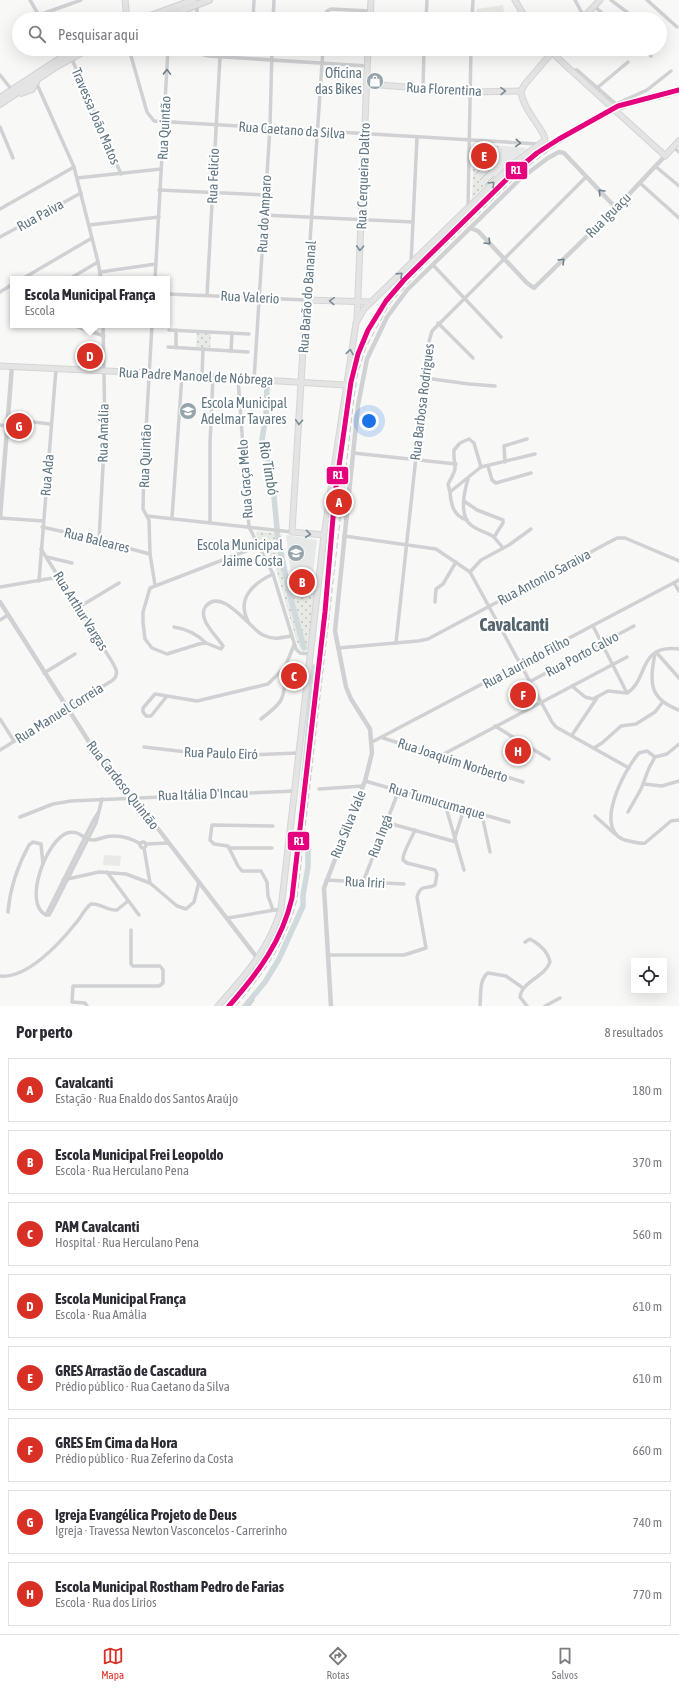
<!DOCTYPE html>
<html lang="pt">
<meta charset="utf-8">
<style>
:root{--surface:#fff;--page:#f7f7f7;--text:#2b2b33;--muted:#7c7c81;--line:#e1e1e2;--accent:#d93025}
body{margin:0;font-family:"Asap Condensed",sans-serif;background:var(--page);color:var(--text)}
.controls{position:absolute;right:12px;bottom:12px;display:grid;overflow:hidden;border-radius:0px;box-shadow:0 4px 16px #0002}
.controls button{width:36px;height:36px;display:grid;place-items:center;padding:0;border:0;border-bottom:1px solid var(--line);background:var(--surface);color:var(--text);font:20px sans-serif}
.you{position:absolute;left:369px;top:421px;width:14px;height:14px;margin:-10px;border:3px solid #fff;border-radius:50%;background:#1a73e8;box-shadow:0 0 0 6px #1a73e833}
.badge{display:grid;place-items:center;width:26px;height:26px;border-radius:50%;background:var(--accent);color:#fff;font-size:13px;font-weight:700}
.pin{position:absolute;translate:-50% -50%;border:2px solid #fff;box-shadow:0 1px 4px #0006}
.popup{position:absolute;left:10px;top:276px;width:160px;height:52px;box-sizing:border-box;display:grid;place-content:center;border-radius:0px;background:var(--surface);filter:drop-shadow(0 1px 3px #0005);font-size:13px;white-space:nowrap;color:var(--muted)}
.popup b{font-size:15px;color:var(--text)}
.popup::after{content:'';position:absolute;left:50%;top:100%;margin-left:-8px;border:8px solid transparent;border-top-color:var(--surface)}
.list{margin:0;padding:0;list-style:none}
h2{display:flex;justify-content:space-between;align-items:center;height:52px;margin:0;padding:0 16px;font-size:17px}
h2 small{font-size:13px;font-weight:400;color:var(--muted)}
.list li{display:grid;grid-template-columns:26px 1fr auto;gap:12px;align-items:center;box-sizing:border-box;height:64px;margin:0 8px 8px;padding:0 8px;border:1px solid var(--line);border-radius:0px}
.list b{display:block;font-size:15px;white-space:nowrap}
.list p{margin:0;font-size:13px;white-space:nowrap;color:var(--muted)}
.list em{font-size:13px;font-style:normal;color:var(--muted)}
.icon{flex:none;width:22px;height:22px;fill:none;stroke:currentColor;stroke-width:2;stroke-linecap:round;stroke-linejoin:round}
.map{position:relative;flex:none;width:679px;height:1006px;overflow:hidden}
.search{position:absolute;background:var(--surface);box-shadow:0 4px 16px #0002;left:12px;right:12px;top:12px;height:44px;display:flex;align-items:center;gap:10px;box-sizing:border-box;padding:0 14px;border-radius:22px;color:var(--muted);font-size:15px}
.sheet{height:628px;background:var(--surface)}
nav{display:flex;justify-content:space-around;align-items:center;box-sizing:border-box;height:56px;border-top:1px solid var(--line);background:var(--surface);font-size:11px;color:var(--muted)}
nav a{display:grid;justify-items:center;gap:2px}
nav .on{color:var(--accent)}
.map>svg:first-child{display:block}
.built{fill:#e7e9e9}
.industrial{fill:url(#industrial-furrows)}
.grass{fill:url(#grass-dots)}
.pitch{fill:#e8ebe5}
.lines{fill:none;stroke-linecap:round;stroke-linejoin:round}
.river{stroke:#d0d9dc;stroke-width:5.5}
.secondary-casing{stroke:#d4d6d6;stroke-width:7}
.primary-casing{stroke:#d5d6d6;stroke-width:8}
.minor{stroke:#d0d1d2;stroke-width:3.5}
.tertiary{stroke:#d0d1d2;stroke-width:4.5}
.secondary{stroke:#e3e4e3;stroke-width:5}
.primary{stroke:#e3e4e3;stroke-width:5.5}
.rail{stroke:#c5c7c8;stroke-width:1;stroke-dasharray:6 3;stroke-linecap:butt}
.secondary-bridge-casing{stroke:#d4d6d6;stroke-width:7;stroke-linecap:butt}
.secondary-bridge{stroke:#e3e4e3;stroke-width:5}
.rail-1-casing{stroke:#fff;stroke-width:8}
.rail-1{stroke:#e5007d;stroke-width:5}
.oneway{stroke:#6c7f8b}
.oneway2{stroke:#7b8c96}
.labels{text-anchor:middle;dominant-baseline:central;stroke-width:4;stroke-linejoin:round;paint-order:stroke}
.poi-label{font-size:14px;fill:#617683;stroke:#fff;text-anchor:end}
.street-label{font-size:14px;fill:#617683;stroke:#fff}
.water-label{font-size:15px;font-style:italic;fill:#5c767e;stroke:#fff}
.district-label{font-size:18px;font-weight:bold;fill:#54646e;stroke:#fff}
.line-badge{stroke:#fff;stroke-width:1.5}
.badge-label{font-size:11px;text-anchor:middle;font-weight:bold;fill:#fff}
</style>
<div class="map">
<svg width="679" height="1006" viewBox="0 0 679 1006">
<defs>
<pattern id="industrial-furrows" width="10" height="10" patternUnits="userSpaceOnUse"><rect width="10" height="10" fill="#e7e9e9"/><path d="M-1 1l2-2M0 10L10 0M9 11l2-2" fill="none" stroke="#bfc1c2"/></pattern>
<pattern id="grass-dots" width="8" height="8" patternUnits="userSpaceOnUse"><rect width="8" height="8" fill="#e8ebe5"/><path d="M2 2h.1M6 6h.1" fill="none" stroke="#bfc3bf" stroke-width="1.8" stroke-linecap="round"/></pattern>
</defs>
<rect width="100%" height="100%" fill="#f8f8f7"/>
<!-- built -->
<g class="built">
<path d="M506,146L527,148L495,176L485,165Z"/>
<path d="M286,535L317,540L311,591L293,590Z"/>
</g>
<!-- industrial -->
<path class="industrial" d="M485,165L495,176L485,186L475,174Z"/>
<!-- grass -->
<g class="grass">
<path d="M474,145L506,146L475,174L485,186L472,198Z"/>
<path d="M197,332L211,333L210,349L196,348Z"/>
<path d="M257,531L281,534L290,591H315L308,648L306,650L300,649L297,643L275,565L256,535Z"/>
<path d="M529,686L534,694L517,703L513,695Z"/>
</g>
<!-- pitch -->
<g class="pitch">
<path d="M503,5L505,18L476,19L477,9Z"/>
<path d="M268,533L277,550L269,554L260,538Z"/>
<path d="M104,855L121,856L120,866L103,865Z"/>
</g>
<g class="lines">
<!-- river -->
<g class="river">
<path d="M267,384L266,417L262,439L272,476L277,528"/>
<path d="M277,533L289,592L304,648"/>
<path d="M300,821L314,667"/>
<path d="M245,1006L265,982L279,959L303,906V895L308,867V845"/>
</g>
<!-- secondary casing -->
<g class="secondary-casing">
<g id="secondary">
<path d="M125,0L127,19"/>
<path d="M515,0L526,19"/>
<path d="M370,19L371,0"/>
<path d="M582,19L600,0"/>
<path d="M548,49L574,73"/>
<path d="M367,84L470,92L521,91"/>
<path d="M521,91L525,84L555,49"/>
<path d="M661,152L665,156L679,141"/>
<path d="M357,319L368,49"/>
<path d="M0,366L149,373L345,385"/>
<path d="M324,535L292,532L306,300L371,302"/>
<path d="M218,1006C245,976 270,948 281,909L324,535L356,323L364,309L513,164L545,140C546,132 522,109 521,91"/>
</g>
</g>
<!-- primary casing -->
<g class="primary-casing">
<g id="primary">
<path d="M142,19L194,0"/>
<path d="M160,19L209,0"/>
<path d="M21,93L32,89L36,82"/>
<path d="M0,98L61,58L78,49"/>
<path d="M0,104L57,66L88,49"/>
</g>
</g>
<!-- minor -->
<g class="minor">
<path d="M30,0L41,19"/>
<path d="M575,0L584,17"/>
<path d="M611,0L636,19"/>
<path d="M647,0L677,27"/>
<path d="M197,5V19"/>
<path d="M594,6L609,19"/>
<path d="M39,15L81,0"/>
<path d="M253,19L254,0"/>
<path d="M273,19L274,0"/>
<path d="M325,19L327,11L331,9L370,11"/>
<path d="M426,19L427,0"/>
<path d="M472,19L473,0"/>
<path d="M660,40L663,43"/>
<path d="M57,49L61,58"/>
<path d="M129,49L147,112L154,121L539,144"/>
<path d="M199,49L201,54L208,56L368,66"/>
<path d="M643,49L651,56"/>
<path d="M71,57L121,174"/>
<path d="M572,71L577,70L616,104L647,90L671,71"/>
<path d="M0,75L12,90"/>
<path d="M36,82L74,167L98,262L101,279"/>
<path d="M423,88L424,49"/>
<path d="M597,88L628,62"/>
<path d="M0,127L13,158"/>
<path d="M673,147L679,152"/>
<path d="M655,166L679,186"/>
<path d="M77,178L161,169"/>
<path d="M640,183L679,218"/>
<path d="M159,190L264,195"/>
<path d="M468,208L471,49"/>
<path d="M0,209L74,167"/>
<path d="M263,215L413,222"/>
<path d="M89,225L159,217"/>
<path d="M0,237L81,193"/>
<path d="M411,263L417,138"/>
<path d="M433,265L501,337"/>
<path d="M100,272L156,264"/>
<path d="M71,278L98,262"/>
<path d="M22,279L92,238"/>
<path d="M155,279L168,49"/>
<path d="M0,292L13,284"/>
<path d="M167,294L306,300L323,49"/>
<path d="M207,295L220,57"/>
<path d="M438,323L473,358"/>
<path d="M73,325L104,336"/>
<path d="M152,325L144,465L143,509L149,520L150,554L155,585"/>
<path d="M169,330L249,334"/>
<path d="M168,347L248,352"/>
<path d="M176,348V330"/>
<path d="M231,351L232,333"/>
<path d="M202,376L203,349"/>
<path d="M425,378L469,384L495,386"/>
<path d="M238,379L249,527L273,574L296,649L300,653L311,654"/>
<path d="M254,380L270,127L272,49"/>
<path d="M8,419L50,424"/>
<path d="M0,425L7,426"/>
<path d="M353,453L456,464"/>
<path d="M505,462L504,446L527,439"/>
<path d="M488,466L492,480L496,483L531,473"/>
<path d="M481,467L474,443L469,439L460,443L454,450C453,470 460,463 448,484L450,492L481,467L535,454"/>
<path d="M468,479C464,492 459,516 471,525C478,531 487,532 494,537"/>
<path d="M450,492C451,504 453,516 467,520"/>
<path d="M464,501L477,510L503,520V523L494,537L503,548"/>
<path d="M147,516L292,532"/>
<path d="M0,518L43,521"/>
<path d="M172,518L182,375"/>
<path d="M210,522V443L213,377"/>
<path d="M42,527L74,534L150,554"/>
<path d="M344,536L436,549L470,572L552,722L556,727L629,768"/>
<path d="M99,540L105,429L103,325"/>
<path d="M259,546L150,588L143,612V623L145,639L152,648L167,654L199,644L206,643L221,649L223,646C217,636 196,618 206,606C223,587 250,629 263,635C273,640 281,638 291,636"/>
<path d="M47,557L72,563"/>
<path d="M470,572L481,560L509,545L531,529"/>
<path d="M39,581L56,369"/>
<path d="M674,583L679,591"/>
<path d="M0,587L59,577"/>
<path d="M435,602L436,589L443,584L456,562"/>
<path d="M79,607L119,583"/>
<path d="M0,620L8,615"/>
<path d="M248,621C236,598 254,583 273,574"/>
<path d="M593,626L627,693"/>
<path d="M174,627C187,629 197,634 206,643"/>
<path d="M396,643L428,345L432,331L586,177"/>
<path d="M338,648L418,641L428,639L617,538H625L679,561"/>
<path d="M656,652L679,678"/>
<path d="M655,654C649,682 649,699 679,710"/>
<path d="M44,673L75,654"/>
<path d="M531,681L634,626"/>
<path d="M572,686L585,697L593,699L608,691L627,693C649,680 637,644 679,649"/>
<path d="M167,696L151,716H146L143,712V708L155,694L197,701L268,684L285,667L294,645"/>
<path d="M0,719L14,741"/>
<path d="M261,719C286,700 284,699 285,667"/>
<path d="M495,726L549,759"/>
<path d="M572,735L597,698"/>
<path d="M383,738L523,782"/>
<path d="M372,742L679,580"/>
<path d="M144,747L221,756L298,753"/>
<path d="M594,748L602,743L621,726L636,724L655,712L662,703"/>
<path d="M0,750L113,680C120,673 115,667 111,660L41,549"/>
<path d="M440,756L627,657"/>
<path d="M655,757L647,751L639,753C624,770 590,834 629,841C634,842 640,844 645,843L671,821L679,820"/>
<path d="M365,781L509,822"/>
<path d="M644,784L662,786L679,781"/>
<path d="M319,789L363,786"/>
<path d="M445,804L464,870"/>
<path d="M628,812L641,789L649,768L655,757L667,754L679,744"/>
<path d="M482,815L490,852"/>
<path d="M595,816L615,834"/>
<path d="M20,817L53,804L71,801L294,791"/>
<path d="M385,822L456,842"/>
<path d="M273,826L212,825L210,840L214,844L228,846L238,866L242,871H261L267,882L268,896L273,910"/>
<path d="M455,837L464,809"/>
<circle cx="143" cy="845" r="3"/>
<path d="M146,844L169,843"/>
<path d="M144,848L150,883"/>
<path d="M229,848H272"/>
<path d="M107,872L139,915"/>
<path d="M63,880L99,872L126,874L150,883L177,906L186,909L194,902L199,882"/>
<path d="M326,880L404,884"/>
<path d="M363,882L399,790"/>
<path d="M8,912C10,887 17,867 29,845L33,842L41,844L43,864"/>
<path d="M46,915C22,903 47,840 67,833C79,829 83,840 93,840C97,840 101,838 105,837C118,834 129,837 141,844"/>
<path d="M46,915H49L52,910L96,823L102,799"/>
<path d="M46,915L93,821L98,813"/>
<path d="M228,918L281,909"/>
<path d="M525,942L530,939C539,944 548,951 550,962C545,977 522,981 520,997L527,1006"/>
<path d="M328,955H404L426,948L417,897C421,883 427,890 435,885L437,874L435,870L407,863L403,860C402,853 412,838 415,830"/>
<path d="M0,976C27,979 60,943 75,924C81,918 84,909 91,904C101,903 107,911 117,910L128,901"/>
<path d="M87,1006L85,1003L72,1002L73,986H159L163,983V970L160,966H133L131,964V930"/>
<path d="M248,1006L253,1000"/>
<path d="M480,1006C481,996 479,979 488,973L506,976L523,988"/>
<path d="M545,1006L560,998"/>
</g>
<!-- tertiary -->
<g class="tertiary">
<path d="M470,228L478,231L527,283L534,288L616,208L665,156"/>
<path d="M0,518L12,366"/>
<path d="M0,602L91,745L149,817L258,959"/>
<path d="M331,1006L324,888L365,781L372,753L370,729L351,699L346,687L335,631L358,405L367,359L387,317L407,290L520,179L548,158L559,152L564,153L616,208"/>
</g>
<!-- secondary -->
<use href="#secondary" class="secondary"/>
<!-- primary -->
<use href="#primary" class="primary"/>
<!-- rail -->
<path class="rail" d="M236,1006C265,971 286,943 297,899L354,397L358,372L366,347L389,305L419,271L517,176C546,150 586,124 623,109C641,102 660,100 679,94"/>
<!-- secondary-bridge casing -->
<g class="secondary-bridge-casing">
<path id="secondary-bridge" d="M574,73L661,152"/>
</g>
<!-- secondary-bridge -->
<use href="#secondary-bridge" class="secondary-bridge"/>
<!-- rail-1 casing -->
<g class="rail-1-casing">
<path id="rail-1" d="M229,1006C258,973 282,941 292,898L325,612L335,494L351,382L358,354L368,330L386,301L404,280L513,173L537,153L559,139L618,106L679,90"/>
</g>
<!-- rail-1 -->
<use href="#rail-1" class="rail-1"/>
</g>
<!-- one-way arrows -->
<defs><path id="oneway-chevron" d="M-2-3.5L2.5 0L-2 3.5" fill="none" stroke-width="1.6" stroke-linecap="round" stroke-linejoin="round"/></defs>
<g class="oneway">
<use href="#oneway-chevron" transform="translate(167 72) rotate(-88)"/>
<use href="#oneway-chevron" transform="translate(518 143) rotate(4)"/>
<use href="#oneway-chevron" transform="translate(601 192) rotate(-134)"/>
<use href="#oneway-chevron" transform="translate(488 242) rotate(46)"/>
<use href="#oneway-chevron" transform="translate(562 261) rotate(-45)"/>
</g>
<g class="oneway2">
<use href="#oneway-chevron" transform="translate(503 91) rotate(-1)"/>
<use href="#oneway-chevron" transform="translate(492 184) rotate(-45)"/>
<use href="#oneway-chevron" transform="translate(360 248) rotate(93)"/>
<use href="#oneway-chevron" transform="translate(400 275) rotate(-44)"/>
<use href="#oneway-chevron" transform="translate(332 301) rotate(-177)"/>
<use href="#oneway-chevron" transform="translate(350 352) rotate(-80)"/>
<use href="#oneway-chevron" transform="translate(299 422) rotate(94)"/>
<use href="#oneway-chevron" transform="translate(308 534) rotate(6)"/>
</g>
<!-- icons -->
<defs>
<g id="shop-disc" transform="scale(0.9)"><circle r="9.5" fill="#96a4ac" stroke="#fff"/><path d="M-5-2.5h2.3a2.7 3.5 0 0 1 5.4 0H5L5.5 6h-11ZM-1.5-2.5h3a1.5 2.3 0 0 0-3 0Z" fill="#fff"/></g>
<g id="school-disc" transform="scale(0.9)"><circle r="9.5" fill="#96a4ac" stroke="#fff"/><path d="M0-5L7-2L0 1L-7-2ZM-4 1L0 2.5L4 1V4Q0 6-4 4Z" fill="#fff"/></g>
</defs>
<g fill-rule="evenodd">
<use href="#shop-disc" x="375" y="81"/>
<use href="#school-disc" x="188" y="411"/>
<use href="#school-disc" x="296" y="553"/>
</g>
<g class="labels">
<!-- poi labels -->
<g class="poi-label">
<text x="362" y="73">Oficina<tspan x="362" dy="16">das Bikes</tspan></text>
<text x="201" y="403" text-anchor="start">Escola Municipal<tspan x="201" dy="16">Adelmar Tavares</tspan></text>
<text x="283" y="545">Escola Municipal<tspan x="283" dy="16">Jaime Costa</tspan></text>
</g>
<!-- street labels -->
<g class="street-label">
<text transform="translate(444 89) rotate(3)">Rua Florentina</text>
<text transform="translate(96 116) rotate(67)">Travessa João Matos</text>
<text transform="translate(164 128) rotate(-87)">Rua Quintão</text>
<text transform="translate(292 130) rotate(4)">Rua Caetano da Silva</text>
<text transform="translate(213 176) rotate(-88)">Rua Felicio</text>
<text transform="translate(363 176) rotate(-88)">Rua Cerqueira Daltro</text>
<text transform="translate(264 214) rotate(-87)">Rua do Amparo</text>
<text transform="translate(40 215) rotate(-29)">Rua Paiva</text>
<text transform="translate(608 215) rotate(-45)">Rua Iguaçu</text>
<text transform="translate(250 297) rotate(3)">Rua Valerio</text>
<text transform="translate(307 297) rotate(-86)">Rua Barão do Bananal</text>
<text transform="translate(196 376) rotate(3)">Rua Padre Manoel de Nóbrega</text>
<text transform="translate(422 402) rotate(-83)">Rua Barbosa Rodrigues</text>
<text transform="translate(103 433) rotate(-89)">Rua Amália</text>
<text transform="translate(145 456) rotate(-88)">Rua Quintão</text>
<text transform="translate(47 475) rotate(-85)">Rua Ada</text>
<text transform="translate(245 479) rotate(-94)">Rua Graça Melo</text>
<text transform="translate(97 540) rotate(14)">Rua Baleares</text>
<text transform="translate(544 577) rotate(-28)">Rua Antonio Saraiva</text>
<text transform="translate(81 611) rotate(58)">Rua Arthur Vargas</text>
<text transform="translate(582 654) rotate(-28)">Rua Porto Calvo</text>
<text transform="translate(526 662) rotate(-28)">Rua Laurindo Filho</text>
<text transform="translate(59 713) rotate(-32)">Rua Manuel Correia</text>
<text transform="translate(221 753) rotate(2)">Rua Paulo Eiró</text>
<text transform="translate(453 760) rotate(18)">Rua Joaquim Norberto</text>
<text transform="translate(123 785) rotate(52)">Rua Cardoso Quintão</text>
<text transform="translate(203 794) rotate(-2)">Rua Itália D'Incau</text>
<text transform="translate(437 801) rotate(16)">Rua Tumucumaque</text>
<text transform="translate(348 824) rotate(-68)">Rua Silva Vale</text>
<text transform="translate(380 836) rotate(-69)">Rua Ingá</text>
<text transform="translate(365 882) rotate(3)">Rua Iriri</text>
</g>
<!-- water labels -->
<g class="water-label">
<text transform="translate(269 468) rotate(80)">Rio Timbó</text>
</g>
<!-- district labels -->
<g class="district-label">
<text x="514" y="624">Cavalcanti</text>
</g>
</g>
<g class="line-badge">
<rect x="505" y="161" width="23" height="19" rx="4" fill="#e5007d"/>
<rect x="326" y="466" width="23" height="19" rx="4" fill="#e5007d"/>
<rect x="287" y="831" width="23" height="20" rx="4" fill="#e5007d"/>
</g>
<g class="badge-label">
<text x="516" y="174">R1</text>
<text x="338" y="479">R1</text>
<text x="299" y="845">R1</text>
</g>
</svg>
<div class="controls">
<button><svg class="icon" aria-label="locate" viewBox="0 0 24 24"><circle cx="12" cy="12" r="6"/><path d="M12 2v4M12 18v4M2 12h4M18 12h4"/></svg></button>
</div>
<div class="you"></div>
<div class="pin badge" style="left:339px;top:502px">A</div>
<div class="pin badge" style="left:302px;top:582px">B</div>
<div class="pin badge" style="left:294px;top:676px">C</div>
<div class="pin badge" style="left:90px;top:356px">D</div>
<div class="popup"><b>Escola Municipal França</b>Escola</div>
<div class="pin badge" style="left:484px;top:156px">E</div>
<div class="pin badge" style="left:523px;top:695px">F</div>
<div class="pin badge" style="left:19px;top:426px">G</div>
<div class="pin badge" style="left:518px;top:751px">H</div>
<div class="search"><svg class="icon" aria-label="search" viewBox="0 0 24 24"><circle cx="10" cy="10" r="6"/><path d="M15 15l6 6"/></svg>Pesquisar aqui</div>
</div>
<section class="sheet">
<h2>Por perto<small>8 resultados</small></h2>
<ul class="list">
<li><span class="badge">A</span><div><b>Cavalcanti</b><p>Estação · Rua Enaldo dos Santos Araújo</p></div><em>180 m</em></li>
<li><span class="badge">B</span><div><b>Escola Municipal Frei Leopoldo</b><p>Escola · Rua Herculano Pena</p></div><em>370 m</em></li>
<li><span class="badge">C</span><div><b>PAM Cavalcanti</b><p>Hospital · Rua Herculano Pena</p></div><em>560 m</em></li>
<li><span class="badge">D</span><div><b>Escola Municipal França</b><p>Escola · Rua Amália</p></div><em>610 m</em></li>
<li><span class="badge">E</span><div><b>GRES Arrastão de Cascadura</b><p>Prédio público · Rua Caetano da Silva</p></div><em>610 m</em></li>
<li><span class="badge">F</span><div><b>GRES Em Cima da Hora</b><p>Prédio público · Rua Zeferino da Costa</p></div><em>660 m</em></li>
<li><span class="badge">G</span><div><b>Igreja Evangélica Projeto de Deus</b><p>Igreja · Travessa Newton Vasconcelos - Carrerinho</p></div><em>740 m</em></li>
<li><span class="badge">H</span><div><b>Escola Municipal Rostham Pedro de Farias</b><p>Escola · Rua dos Lírios</p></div><em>770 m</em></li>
</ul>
</section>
<nav>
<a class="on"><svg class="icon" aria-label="map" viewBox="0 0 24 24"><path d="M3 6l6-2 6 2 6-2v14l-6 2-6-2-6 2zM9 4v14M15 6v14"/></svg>Mapa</a>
<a><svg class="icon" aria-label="directions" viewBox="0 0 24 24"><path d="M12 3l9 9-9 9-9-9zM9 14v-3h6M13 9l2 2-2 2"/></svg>Rotas</a>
<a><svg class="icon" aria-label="saved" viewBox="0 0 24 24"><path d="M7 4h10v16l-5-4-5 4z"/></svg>Salvos</a>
</nav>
